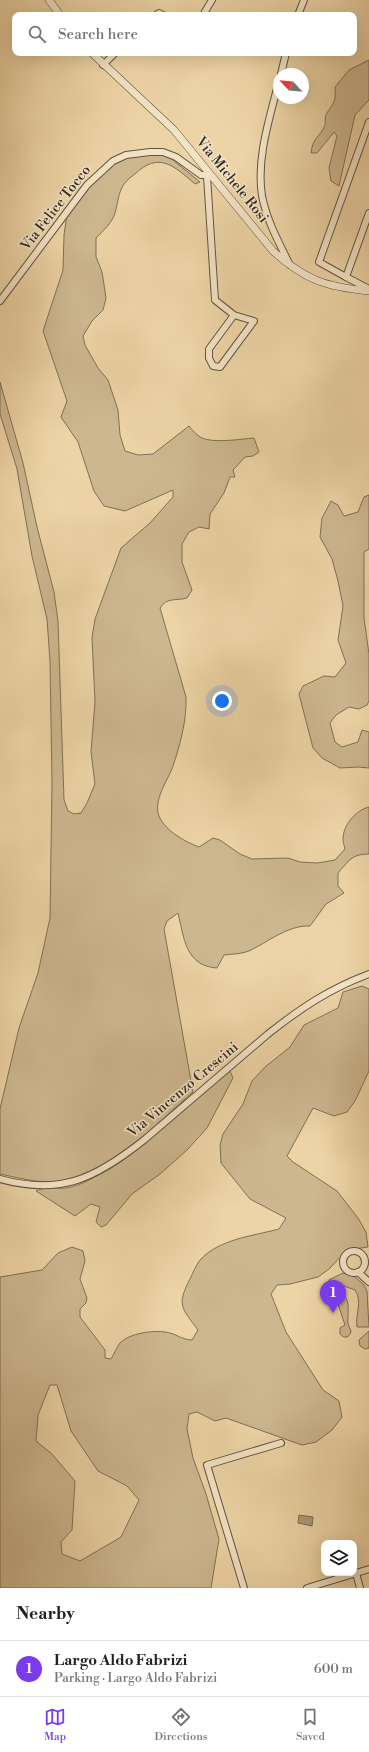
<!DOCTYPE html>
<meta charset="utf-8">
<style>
:root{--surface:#fff;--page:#f6f6f6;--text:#202124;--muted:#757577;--line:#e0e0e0;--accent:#7c3aed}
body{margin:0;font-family:"Libre Bodoni",serif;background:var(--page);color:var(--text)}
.controls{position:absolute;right:12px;bottom:12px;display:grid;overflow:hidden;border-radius:8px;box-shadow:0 4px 16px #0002}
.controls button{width:36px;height:36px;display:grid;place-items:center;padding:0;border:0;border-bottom:1px solid var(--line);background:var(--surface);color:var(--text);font:20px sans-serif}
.compass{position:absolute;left:273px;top:68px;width:36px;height:36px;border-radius:50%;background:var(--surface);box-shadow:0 4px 16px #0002;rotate:296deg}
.you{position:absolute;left:222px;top:701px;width:14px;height:14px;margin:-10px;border:3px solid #fff;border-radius:50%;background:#1a73e8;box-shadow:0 0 0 6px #1a73e833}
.badge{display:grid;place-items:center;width:26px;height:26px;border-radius:50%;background:var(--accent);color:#fff;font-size:13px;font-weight:700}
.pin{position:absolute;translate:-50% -33px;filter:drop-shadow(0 1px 2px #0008)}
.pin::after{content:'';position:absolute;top:21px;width:14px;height:12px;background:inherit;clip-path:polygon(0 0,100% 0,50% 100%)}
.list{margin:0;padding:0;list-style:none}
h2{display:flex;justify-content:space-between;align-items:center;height:52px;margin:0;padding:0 16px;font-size:17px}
h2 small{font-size:13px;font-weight:400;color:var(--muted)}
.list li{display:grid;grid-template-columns:26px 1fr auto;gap:12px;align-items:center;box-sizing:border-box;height:56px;padding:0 16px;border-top:1px solid var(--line)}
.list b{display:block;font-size:15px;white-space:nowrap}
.list p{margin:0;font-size:13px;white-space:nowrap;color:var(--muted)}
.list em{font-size:13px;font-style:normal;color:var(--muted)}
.icon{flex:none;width:22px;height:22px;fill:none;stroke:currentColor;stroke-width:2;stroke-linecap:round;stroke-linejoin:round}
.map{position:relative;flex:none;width:369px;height:1588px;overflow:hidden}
.search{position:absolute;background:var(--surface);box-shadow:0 4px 16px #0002;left:12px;right:12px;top:12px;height:44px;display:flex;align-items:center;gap:10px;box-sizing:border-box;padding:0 14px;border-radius:8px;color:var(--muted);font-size:15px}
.sheet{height:108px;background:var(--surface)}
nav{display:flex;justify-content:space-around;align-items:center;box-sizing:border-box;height:56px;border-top:1px solid var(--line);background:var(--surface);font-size:11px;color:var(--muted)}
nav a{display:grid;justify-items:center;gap:2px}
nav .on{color:var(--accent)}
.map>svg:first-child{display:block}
.green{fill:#cdb78f;stroke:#807058;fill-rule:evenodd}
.water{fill:#ae9a79;stroke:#7d6d56}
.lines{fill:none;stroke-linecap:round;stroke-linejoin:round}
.minor-casing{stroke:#625442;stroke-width:8}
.tertiary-casing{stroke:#625442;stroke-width:8}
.minor{stroke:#f3e3c5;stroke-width:6}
.tertiary{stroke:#f3e3c5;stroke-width:7}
.labels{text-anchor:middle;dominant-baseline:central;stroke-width:3;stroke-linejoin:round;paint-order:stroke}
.street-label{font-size:14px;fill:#332a21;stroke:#f3e3c5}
</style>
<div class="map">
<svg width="369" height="1588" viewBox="0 0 369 1588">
<rect width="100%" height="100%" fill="#edd4a6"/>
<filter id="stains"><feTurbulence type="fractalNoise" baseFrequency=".005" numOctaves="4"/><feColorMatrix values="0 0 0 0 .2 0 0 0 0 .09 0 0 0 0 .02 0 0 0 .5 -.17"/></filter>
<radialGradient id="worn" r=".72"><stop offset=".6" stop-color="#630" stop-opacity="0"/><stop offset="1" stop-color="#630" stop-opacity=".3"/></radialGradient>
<!-- green -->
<g class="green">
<path d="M369,60V100L355,115L339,186L331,181L329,168L337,136L334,132L317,153H311C313,136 320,138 325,125C326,122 324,117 327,113C334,102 336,102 335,87L349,70Z"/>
<path d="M158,153L168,156L200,182L195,184C174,166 159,151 135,174C131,177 127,180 124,184C118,193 118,203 115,213C112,223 103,231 96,238V257L102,272L106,298L103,310L92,321L83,336L85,345L98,368L108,380L118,410L120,435L125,451L138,455L153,454L189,426C192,430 196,434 200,437C211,444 241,439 254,438L259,452L253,456L245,457L233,470L235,477H230L224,493L210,514L209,529L199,527L189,532L182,544V562L192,590L187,598C176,601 167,597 160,608L186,697C187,720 180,745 173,766C168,780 155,797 158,813C162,829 185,842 199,847L213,838L220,840L240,854L252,859L288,858L300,862L317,863L335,860L345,849C344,845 343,842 343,839C343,825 356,810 369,807V854C351,854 349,861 338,873V886L344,893L326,904L310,926C288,925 268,942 249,951C241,954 233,954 224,955L217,968C185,966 184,937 178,913L167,921L164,929L193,1092C157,1123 119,1165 72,1179C68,1180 62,1182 57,1182C38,1183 19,1178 0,1174V1109L19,1028L38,973L50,918L52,783L50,661L47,619L32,556L17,469L0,414V382L23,463L37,527L54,592L58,621L64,800L68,811L74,814L81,813L87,803L95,784L91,752L95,702L92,638L95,619L121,548L150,523L173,497V490L125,511L104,506L94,491L78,442L61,417L67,401L43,331L63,270L64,235L67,214L96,176L120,158Z"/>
<path d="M369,495V549L364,552V618L369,654V701L367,705L359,709L349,707L336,715L330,723L335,742L342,747L358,742L362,730L369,732V768L358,767L340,768L322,758L313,748L299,694L303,686L324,676L335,677L346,663L338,640L343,606L338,581L332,559L320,537L322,518L331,501L338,505L344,516L358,512L364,497Z"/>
<path d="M362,986L369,989V1071L355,1101L347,1112L334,1116L313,1108L287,1156L293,1162L337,1191L358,1218L366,1232L368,1247L347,1250L329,1269L318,1277L290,1284L277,1285L271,1294L286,1332L323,1390L339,1401L342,1417L332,1430L316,1442L302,1445L226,1418L215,1421L197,1412L189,1414L187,1429L193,1458L206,1494L219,1539L211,1588H0V1277L42,1270L58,1253L72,1247L83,1251L85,1261L80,1279L87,1298L86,1303L80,1309V1317L105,1350V1358L111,1359C114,1354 117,1347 120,1343C129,1333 154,1330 165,1332C175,1333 182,1340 192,1340L198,1330C182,1308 176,1306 190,1279C193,1273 196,1265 200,1260C219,1239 253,1236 279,1229L286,1218L250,1199L221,1163L220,1145L223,1134L243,1104L252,1081L265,1067L290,1047L304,1025L338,1008L343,992ZM50,1385H57L71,1431L98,1471L127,1486L139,1500L121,1537L80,1561L62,1554L61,1542L72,1530L75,1481L52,1454L36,1441L38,1415Z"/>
<path d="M230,1071L233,1078L207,1128L187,1150L160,1174L132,1194L106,1225L101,1227L96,1222L100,1207L91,1204L75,1216L36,1191C46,1186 56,1189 66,1188C73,1187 81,1184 87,1181C138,1156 182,1110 226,1073Z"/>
<path d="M343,1273L355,1277L364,1285L367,1291L369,1327H357C355,1315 363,1301 355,1290L344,1286L333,1289L329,1287V1280Z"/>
<path d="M340,1293C352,1298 347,1313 348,1323C348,1326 350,1328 351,1331C350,1338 344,1339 340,1334V1328L345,1325L337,1301H334L332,1297L335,1294Z"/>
<path d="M369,1331V1348L365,1349L360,1346L359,1340Z"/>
</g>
<!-- water -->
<path class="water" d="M299,1515L313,1517L312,1526L298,1523Z"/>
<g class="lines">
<!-- minor casing -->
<g class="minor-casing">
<g id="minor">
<path d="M156,15L159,13L163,15"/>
<path d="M203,15L212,0"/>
<path d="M298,15L304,0"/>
<path d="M103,65L115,53"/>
<path d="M281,74L286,53"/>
<path d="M279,81C270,117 256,158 262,196C267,221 279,243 290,265"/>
<path d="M207,176L215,300L234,315L254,321L220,367L213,366L209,358V349L234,315"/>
<path d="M369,213L346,277L369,289"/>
<path d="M346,277L319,262L369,122"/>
<path d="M0,301L87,185L113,161L126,155L150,152H163L176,157L201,175H210"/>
<path d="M0,1179C61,1196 96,1178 144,1140L268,1034C301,1008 329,989 369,974"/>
<circle cx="354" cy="1262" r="11"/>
<path d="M358,1272L369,1282"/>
<path d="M356,1573L360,1588"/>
<path d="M244,1588L207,1465L281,1443"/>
<path d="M307,1588L369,1569"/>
</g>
</g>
<!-- tertiary casing -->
<g class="tertiary-casing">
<g id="tertiary">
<path d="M49,0L60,15"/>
<path d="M92,53L174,130L273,251C305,280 326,287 369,291"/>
</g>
</g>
<!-- minor -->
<use href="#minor" class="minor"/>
<!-- tertiary -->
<use href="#tertiary" class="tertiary"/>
</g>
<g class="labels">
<!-- street labels -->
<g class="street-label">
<text transform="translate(232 180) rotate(51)">Via Michele Rosi</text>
<text transform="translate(56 208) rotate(-52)">Via Felice Tocco</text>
<text transform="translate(183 1090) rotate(-40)">Via Vincenzo Crescini</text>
</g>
</g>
<rect width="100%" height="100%" filter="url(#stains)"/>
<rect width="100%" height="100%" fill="url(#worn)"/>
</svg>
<div class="controls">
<button><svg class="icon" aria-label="layers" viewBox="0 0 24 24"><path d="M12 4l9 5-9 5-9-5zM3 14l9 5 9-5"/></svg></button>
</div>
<svg class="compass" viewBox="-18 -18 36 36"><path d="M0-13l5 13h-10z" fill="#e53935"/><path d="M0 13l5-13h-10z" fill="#757577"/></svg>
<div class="you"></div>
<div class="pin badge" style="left:333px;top:1313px">1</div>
<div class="search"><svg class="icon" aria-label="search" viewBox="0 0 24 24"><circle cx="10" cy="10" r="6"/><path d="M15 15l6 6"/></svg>Search here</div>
</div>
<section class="sheet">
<h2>Nearby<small></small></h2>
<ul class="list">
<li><span class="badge">1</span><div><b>Largo Aldo Fabrizi</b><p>Parking · Largo Aldo Fabrizi</p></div><em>600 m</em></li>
</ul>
</section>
<nav>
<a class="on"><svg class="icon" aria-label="map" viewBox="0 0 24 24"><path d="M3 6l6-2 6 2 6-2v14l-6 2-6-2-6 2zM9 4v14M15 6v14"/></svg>Map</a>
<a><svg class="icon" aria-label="directions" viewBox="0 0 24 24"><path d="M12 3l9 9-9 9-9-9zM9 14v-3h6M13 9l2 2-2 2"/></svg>Directions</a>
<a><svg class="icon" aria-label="saved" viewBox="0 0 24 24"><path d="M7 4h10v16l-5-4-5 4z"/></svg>Saved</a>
</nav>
